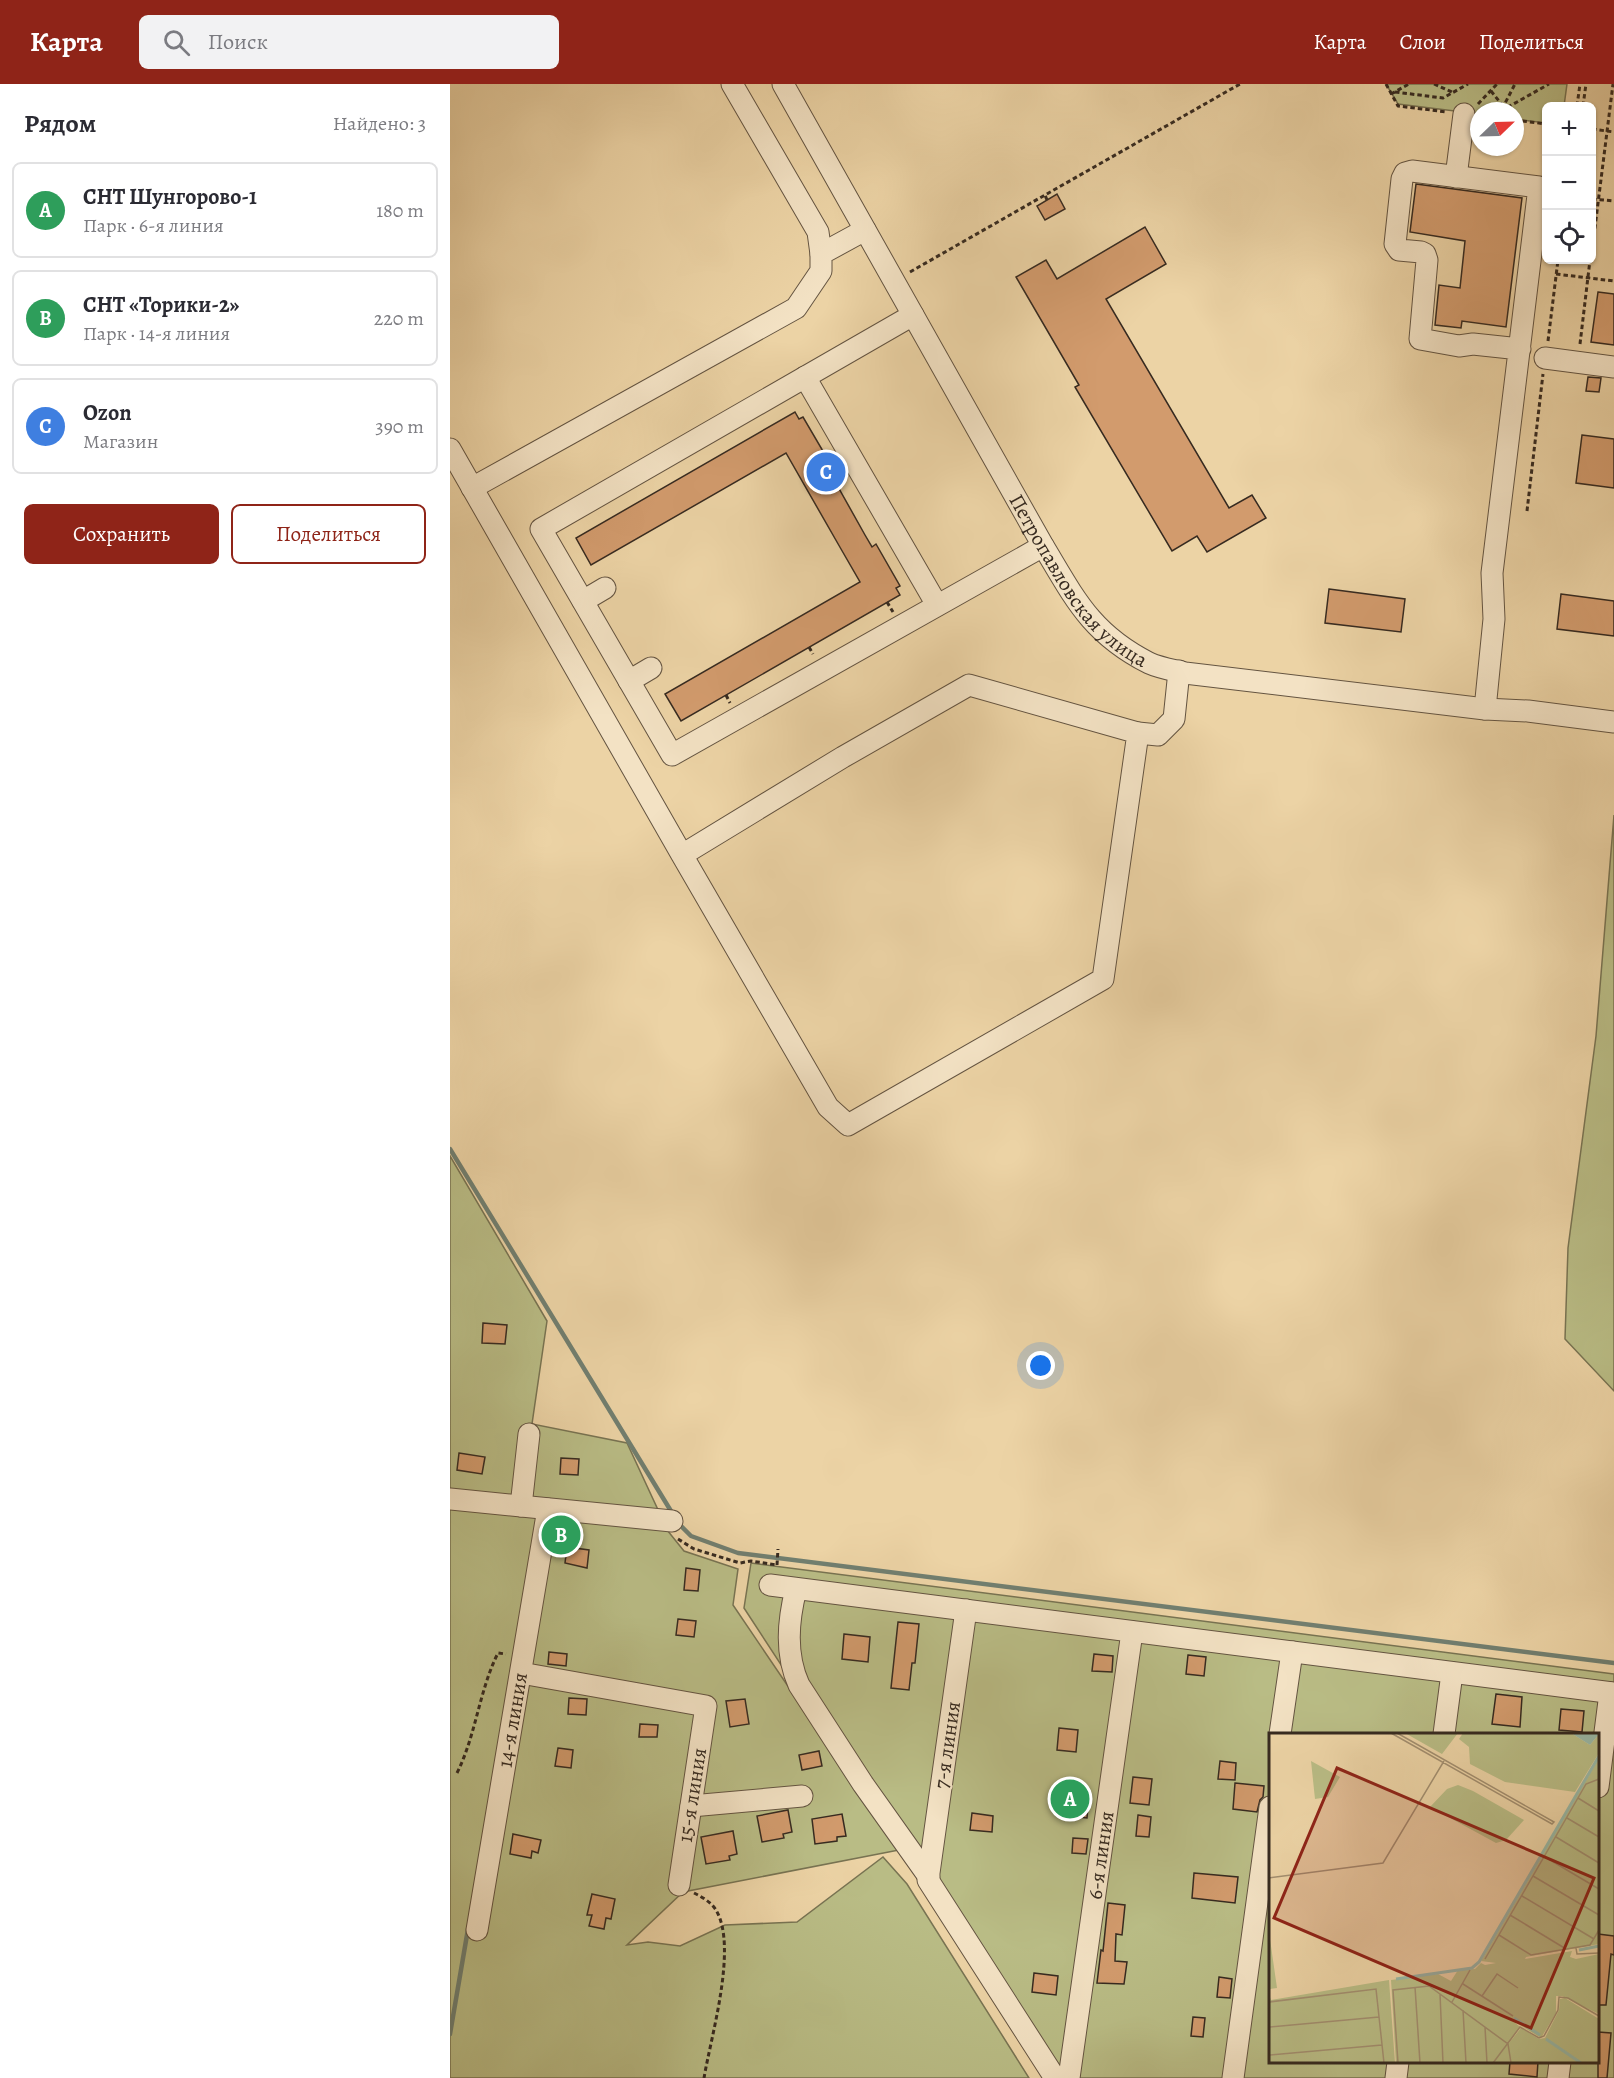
<!DOCTYPE html>
<html lang="ru">
<meta charset="utf-8">
<style>
:root{--surface:#fff;--page:#f2f2f3;--text:#2b2b33;--muted:#7c7c81;--line:#e1e1e2;--accent:#8f2418}
body{margin:0;font-family:Alegreya,serif;background:var(--page);color:var(--text)}
.controls{position:absolute;right:18px;top:18px;display:grid;overflow:hidden;border-radius:9px;box-shadow:0 2px 4px #0004}
.controls button{width:54px;height:54px;display:grid;place-items:center;padding:0;border:0;border-bottom:2px solid var(--line);background:var(--surface);color:var(--text);font:30px sans-serif}
.compass{position:absolute;left:1020px;top:18px;width:54px;height:54px;border-radius:50%;background:var(--surface);box-shadow:0 2px 4px #0004;rotate:67deg}
.you{position:absolute;left:591px;top:1282px;width:21px;height:21px;margin:-15px;border:4px solid #fff;border-radius:50%;background:#1a73e8;box-shadow:0 0 0 9px #1a73e833}
.badge{display:grid;place-items:center;width:39px;height:39px;border-radius:50%;background:var(--accent);color:#fff;font-size:20px;font-weight:700}
.pin{position:absolute;translate:-50% -50%;border:3px solid #fff;box-shadow:0 2px 6px #0006}
.list{margin:0;padding:0;list-style:none}
h2{display:flex;justify-content:space-between;align-items:center;height:78px;margin:0;padding:0 24px;font-size:26px}
h2 small{font-size:20px;font-weight:400;color:var(--muted)}
.list li{display:grid;grid-template-columns:39px 1fr auto;gap:18px;align-items:center;box-sizing:border-box;height:96px;margin:0 12px 12px;padding:0 12px;border:2px solid var(--line);border-radius:9px}
.list b{display:block;font-size:22px;white-space:nowrap}
.list p{margin:0;font-size:20px;white-space:nowrap;color:var(--muted)}
.list em{font-size:20px;font-style:normal;color:var(--muted)}
.actions{display:flex;gap:12px;padding:18px 24px}
.actions a{flex:1;padding:14px 0;border:2px solid var(--accent);border-radius:9px;text-align:center;font-size:21px;color:var(--accent)}
.actions .main{background:var(--accent);color:#fff}
.icon{flex:none;width:33px;height:33px;fill:none;stroke:currentColor;stroke-width:2;stroke-linecap:round;stroke-linejoin:round}
.map{position:relative;flex:none;width:1164px;height:1994px;overflow:hidden}
header{display:flex;align-items:center;gap:36px;box-sizing:border-box;height:84px;padding:0 30px;background:var(--accent);color:#fff}
header strong{font-size:28px}
nav{display:flex;gap:33px;margin-inline-start:auto;font-size:21px}
.search{width:420px;height:54px;background:var(--page);display:flex;align-items:center;gap:15px;box-sizing:border-box;padding:0 21px;border-radius:9px;color:var(--muted);font-size:22px}
main{display:flex}
aside{flex:1;background:var(--surface)}
.map>svg:first-child{display:block}
.green{fill:#b9bc85;stroke:#787352;stroke-width:1.5;fill-rule:evenodd}
.lines{fill:none;stroke-linecap:round;stroke-linejoin:round}
.stream{stroke:#717f70;stroke-width:4.5}
.building{fill:#d29b6d;stroke:#362a20;stroke-width:1.5}
.minor-casing{stroke:#645441;stroke-width:23}
.path{stroke:#362a20;stroke-width:3;stroke-dasharray:4.5 3;stroke-linecap:butt}
.minor{stroke:#f3e2c4;stroke-width:21}
.labels{text-anchor:middle;dominant-baseline:central;stroke-width:4.5;stroke-linejoin:round;paint-order:stroke}
.street-label{font-size:21px;fill:#362a20;stroke:#f3e2c4}
.inset-river{fill:none;stroke:#99b8a6;stroke-width:3}
.inset-road{fill:none;stroke:#a38f70;stroke-width:1.5}
.view{fill:#8f2418;fill-opacity:0.15;stroke:#8f2418;stroke-width:3}
.inset-edge{fill:none;stroke:#362a20;stroke-width:3}
</style>
<header>
<strong>Карта</strong>
<div class="search"><svg class="icon" aria-label="search" viewBox="0 0 24 24"><circle cx="10" cy="10" r="6"/><path d="M15 15l6 6"/></svg>Поиск</div>
<nav><a>Карта</a><a>Слои</a><a>Поделиться</a></nav>
</header>
<main>
<aside>
<h2>Рядом<small>Найдено: 3</small></h2>
<ul class="list">
<li><span class="badge" style="background:#2e9e5b">A</span><div><b>СНТ Шунгорово-1</b><p>Парк · 6-я линия</p></div><em>180 m</em></li>
<li><span class="badge" style="background:#2e9e5b">B</span><div><b>СНТ «Торики-2»</b><p>Парк · 14-я линия</p></div><em>220 m</em></li>
<li><span class="badge" style="background:#3f7fe0">C</span><div><b>Ozon</b><p>Магазин</p></div><em>390 m</em></li>
</ul>
<div class="actions"><a class="main">Сохранить</a><a>Поделиться</a></div>
</aside>
<div class="map">
<svg width="1164" height="1994" viewBox="0 0 1164 1994">
<rect width="100%" height="100%" fill="#ecd3a5"/>
<filter id="stains"><feTurbulence type="fractalNoise" baseFrequency=".00333" numOctaves="4"/><feColorMatrix values="0 0 0 0 .2 0 0 0 0 .09 0 0 0 0 .02 0 0 0 .5 -.17"/></filter>
<radialGradient id="worn" r=".72"><stop offset=".6" stop-color="#630" stop-opacity="0"/><stop offset="1" stop-color="#630" stop-opacity=".3"/></radialGradient>
<!-- green -->
<g class="green">
<path d="M936,0H1117L1114,22H1096V39L1065,35V27H1029V30L948,20Z"/>
<path d="M1164,731V1307L1115,1255L1118,1164L1146,952Z"/>
<path d="M0,1072L97,1237L82,1340L177,1359L209,1428V1436L234,1467L288,1485L283,1521L449,1766L233,1808L177,1861L198,1858L230,1862L275,1841L347,1838L433,1773L457,1800L579,1994H0Z"/>
<path d="M301,1479L1164,1590V1994H601L294,1524ZM820,1650H1148V1978H820Z"/>
</g>
<g class="lines">
<!-- stream -->
<g class="stream">
<path d="M0,1065L224,1432"/>
<path d="M228,1439L241,1452L288,1469L1164,1579"/>
<path d="M0,1950L18,1845"/>
</g>
</g>
<!-- building -->
<g class="building">
<path d="M966,100L1072,114L1056,243L1012,237L1011,244L985,241L989,201L1010,204L1015,157L960,148Z"/>
<path d="M607,110L615,125L595,136L587,122Z"/>
<path d="M695,143L716,180L656,215L779,424L802,411L816,434L757,468L747,452L722,467L625,303L629,301L566,193L596,176L607,195Z"/>
<path d="M1148,208L1164,210V261L1141,258Z"/>
<path d="M1138,293L1151,294L1149,308L1136,307Z"/>
<path d="M345,328L349,335L353,333L377,374L373,376L415,451L422,463L426,460L450,502L446,504L450,511L231,637L215,610L410,498L391,465L336,369L141,481L126,454Z"/>
<path d="M1132,351L1164,355V404L1126,399Z"/>
<path d="M879,505L955,515L951,548L875,539Z"/>
<path d="M1111,510L1164,517V552L1107,545Z"/>
<path d="M33,1239L57,1241L55,1260L32,1259Z"/>
<path d="M9,1369L35,1373L32,1390L7,1386Z"/>
<path d="M111,1374L129,1375L128,1391L110,1390Z"/>
<path d="M117,1463L139,1466L137,1484L115,1479Z"/>
<path d="M236,1484L250,1486L248,1507L234,1506Z"/>
<path d="M228,1535L246,1537L244,1553L226,1551Z"/>
<path d="M448,1538L469,1540L465,1579H462L459,1606L441,1604Z"/>
<path d="M394,1550L420,1553L418,1578L392,1575Z"/>
<path d="M99,1568L117,1570L116,1582L98,1580Z"/>
<path d="M644,1570L663,1572L662,1588L642,1587Z"/>
<path d="M738,1571L756,1573L754,1592L736,1590Z"/>
<path d="M1046,1610L1072,1613L1070,1643L1042,1640Z"/>
<path d="M119,1614L137,1615L136,1631L118,1630Z"/>
<path d="M295,1615L299,1640L280,1643L276,1617Z"/>
<path d="M1111,1625L1134,1627L1132,1648L1109,1646Z"/>
<path d="M190,1640L208,1641L207,1653H189Z"/>
<path d="M609,1644L628,1646L626,1668L607,1666Z"/>
<path d="M108,1664L123,1666L121,1684L105,1682Z"/>
<path d="M369,1667L372,1682L352,1686L349,1671Z"/>
<path d="M770,1677L786,1679L785,1696L768,1695Z"/>
<path d="M683,1693L702,1695L699,1721L680,1719Z"/>
<path d="M785,1699L814,1702L813,1713L810,1716L807,1728L783,1725Z"/>
<path d="M610,1708L639,1711L637,1734L608,1731Z"/>
<path d="M338,1726L342,1748L333,1750L334,1754L312,1758L307,1732Z"/>
<path d="M522,1729L543,1732L542,1748L520,1746Z"/>
<path d="M392,1730L396,1752L387,1753V1757L365,1760L362,1735Z"/>
<path d="M688,1731L701,1733L699,1753L686,1752Z"/>
<path d="M283,1747L287,1770L279,1772L280,1776L256,1780L251,1753Z"/>
<path d="M63,1750L91,1756L88,1769L82,1767L81,1774L60,1770Z"/>
<path d="M623,1754L638,1755L636,1770L622,1769Z"/>
<path d="M744,1789L788,1793L785,1819L742,1814Z"/>
<path d="M142,1810L165,1815L161,1835L156,1834L154,1845L139,1842L142,1831H137Z"/>
<path d="M658,1819L675,1821L672,1851L666,1850L665,1877L677,1878L674,1900L647,1899L651,1866L653,1867Z"/>
<path d="M1148,1850L1164,1852V1871L1161,1870L1156,1921H1148Z"/>
<path d="M584,1889L608,1892L606,1911L582,1908Z"/>
<path d="M769,1893L782,1895L780,1914L767,1913Z"/>
<path d="M743,1933L755,1934L753,1953L741,1952Z"/>
<path d="M1148,1948L1161,1949L1157,1994H1148Z"/>
<path d="M1060,1977H1088L1087,1993L1059,1990Z"/>
</g>
<g class="lines">
<!-- minor casing -->
<g class="minor-casing">
<g id="minor">
<path d="M282,0L368,148L371,170"/>
<path id="s1" d="M333,0L592,460C624,513 640,549 699,579C710,584 723,586 735,589L1035,625L1078,627L1164,638"/>
<path d="M1006,93L1014,30"/>
<path d="M463,231L91,445L222,671L593,462"/>
<path d="M1095,274L1164,283"/>
<path d="M355,293L487,521"/>
<path d="M0,365L232,771L378,1023L398,1041L653,895L688,649L519,601L393,673L232,771"/>
<path d="M22,404L346,224L371,187V170L415,146"/>
<path d="M133,517L155,504"/>
<path d="M179,597L201,584"/>
<path d="M1035,625L1044,535L1042,489L1089,103L962,87L955,89L952,95L945,160L949,166L971,168L975,170L977,176L970,255L1009,262L1023,260L1070,265"/>
<path d="M688,649L708,651L724,635L729,587"/>
<path d="M0,1415L222,1437"/>
<path d="M71,1422L79,1350"/>
<path d="M320,1501L1164,1609"/>
<path d="M346,1505C338,1537 335,1570 349,1601L413,1700L479,1793"/>
<path d="M516,1526L478,1796L605,1994"/>
<path d="M71,1589L256,1622L229,1801"/>
<path d="M830,1650L842,1568"/>
<path d="M994,1650L1002,1589"/>
<path d="M1148,1703L1160,1609"/>
<path d="M241,1722L352,1712"/>
<path id="s2" d="M27,1846L98,1425"/>
<path id="s3" d="M619,1994L682,1548"/>
<path d="M783,1994L820,1723"/>
<path d="M946,1994L948,1978"/>
<path d="M1108,1994L1110,1978"/>
</g>
</g>
<!-- path -->
<g class="path">
<path d="M936,0L948,22L997,28"/>
<path d="M984,0L1002,8"/>
<path d="M1041,7L1053,22"/>
<path d="M945,8L993,14L1018,0"/>
<path d="M941,10L959,0"/>
<path d="M1028,20L1047,0"/>
<path d="M1127,22L1130,0"/>
<path d="M1133,22L1136,0"/>
<path d="M1052,25L1065,0"/>
<path d="M1051,27L1099,0"/>
<path d="M1065,36L1096,40"/>
<path d="M1142,45L1164,48"/>
<path d="M1142,115L1164,117"/>
<path d="M597,116L595,111L790,0"/>
<path d="M1142,167L1163,0"/>
<path d="M460,188L595,111"/>
<path d="M1106,190L1164,197"/>
<path d="M1098,257L1108,176"/>
<path d="M1130,260L1140,176"/>
<path d="M1077,427L1093,290"/>
<path d="M437,518L443,528"/>
<path d="M359,563L363,570"/>
<path d="M276,611L280,619"/>
<path d="M228,1455L244,1465L290,1479L301,1477L327,1481"/>
<path d="M327,1481L328,1465"/>
<path d="M7,1689C26,1651 29,1607 48,1569L56,1570"/>
<path d="M244,1809C252,1813 261,1818 266,1826C288,1863 261,1952 254,1994"/>
</g>
<!-- minor -->
<use href="#minor" class="minor"/>
</g>
<g class="labels">
<!-- street labels -->
<g class="street-label">
<text stroke="none"><textPath href="#s1" startOffset="580">Петропавловская улица</textPath></text>
<text stroke="none"><textPath href="#s2" startOffset="213">14-я линия</textPath></text>
<text transform="translate(497 1661) rotate(-82)">7-я линия</text>
<text transform="translate(242 1711) rotate(-81)">15-я линия</text>
<text stroke="none"><textPath href="#s3" startOffset="225">6-я линия</textPath></text>
</g>
</g>
<!-- overview -->
<g transform="translate(819 1649)">
<rect width="330" height="330" fill="#ecd3a5"/>
<path d="M136,0H189L173,21ZM194,0H302L321,12L330,1V20L306,59L236,49L201,31L200,14L190,6ZM330,25V211L257,224L256,226L303,218L301,224L307,226L330,221V281L293,263H287V280L272,305L243,287L251,294L240,310L252,295L270,306L276,305L290,277L291,266L296,265L330,286V330H127L122,247L169,241L182,248L189,237L206,236L212,230L216,232L227,230L212,228ZM42,28L71,44L59,64L46,66ZM189,52L204,58L255,87L237,107L227,110L161,74L178,56ZM0,199L8,255L0,256ZM120,247L126,330H0V262L2,267Z" fill="#b9bc85"/>
<path d="M302,0H330V1L321,12Z" fill="#99b8a6"/>
<path class="inset-river" d="M310,217L330,213M127,246L203,235L210,229L330,23M245,285L271,302M277,306L312,330"/>
<path class="inset-road" d="M122,0L283,91L285,89L128,0M309,65L330,78M298,85L330,104M287,104L330,130M276,124L330,156M264,143L330,182M0,145L114,130L175,28M253,163L325,206M241,182L297,216M230,202L262,222L321,212L330,197M307,215L308,221L330,220M216,226L317,51L330,46M194,251L244,283M146,254L151,330M171,261L174,330M213,263L228,241L249,255M0,269L107,256L115,330M183,269L201,237M194,277L197,330M0,294L110,284M216,294L218,330M0,322L113,312M129,330L124,257L160,253L239,311L242,330M224,330L251,294L270,305L275,303L289,277L290,264L299,265L330,283"/>
<path class="view" d="M68,35L325,145L262,295L5,185Z"/>
<rect width="330" height="330" class="inset-edge"/>
</g>
<rect width="100%" height="100%" filter="url(#stains)"/>
<rect width="100%" height="100%" fill="url(#worn)"/>
</svg>
<div class="controls">
<button>+</button>
<button>−</button>
<button><svg class="icon" aria-label="locate" viewBox="0 0 24 24"><circle cx="12" cy="12" r="6"/><path d="M12 2v4M12 18v4M2 12h4M18 12h4"/></svg></button>
</div>
<svg class="compass" viewBox="-18 -18 36 36"><path d="M0-13l5 13h-10z" fill="#e53935"/><path d="M0 13l5-13h-10z" fill="#7c7c81"/></svg>
<div class="you"></div>
<div class="pin badge" style="left:620px;top:1715px;background:#2e9e5b">A</div>
<div class="pin badge" style="left:111px;top:1451px;background:#2e9e5b">B</div>
<div class="pin badge" style="left:376px;top:388px;background:#3f7fe0">C</div>
</div>
</main>
